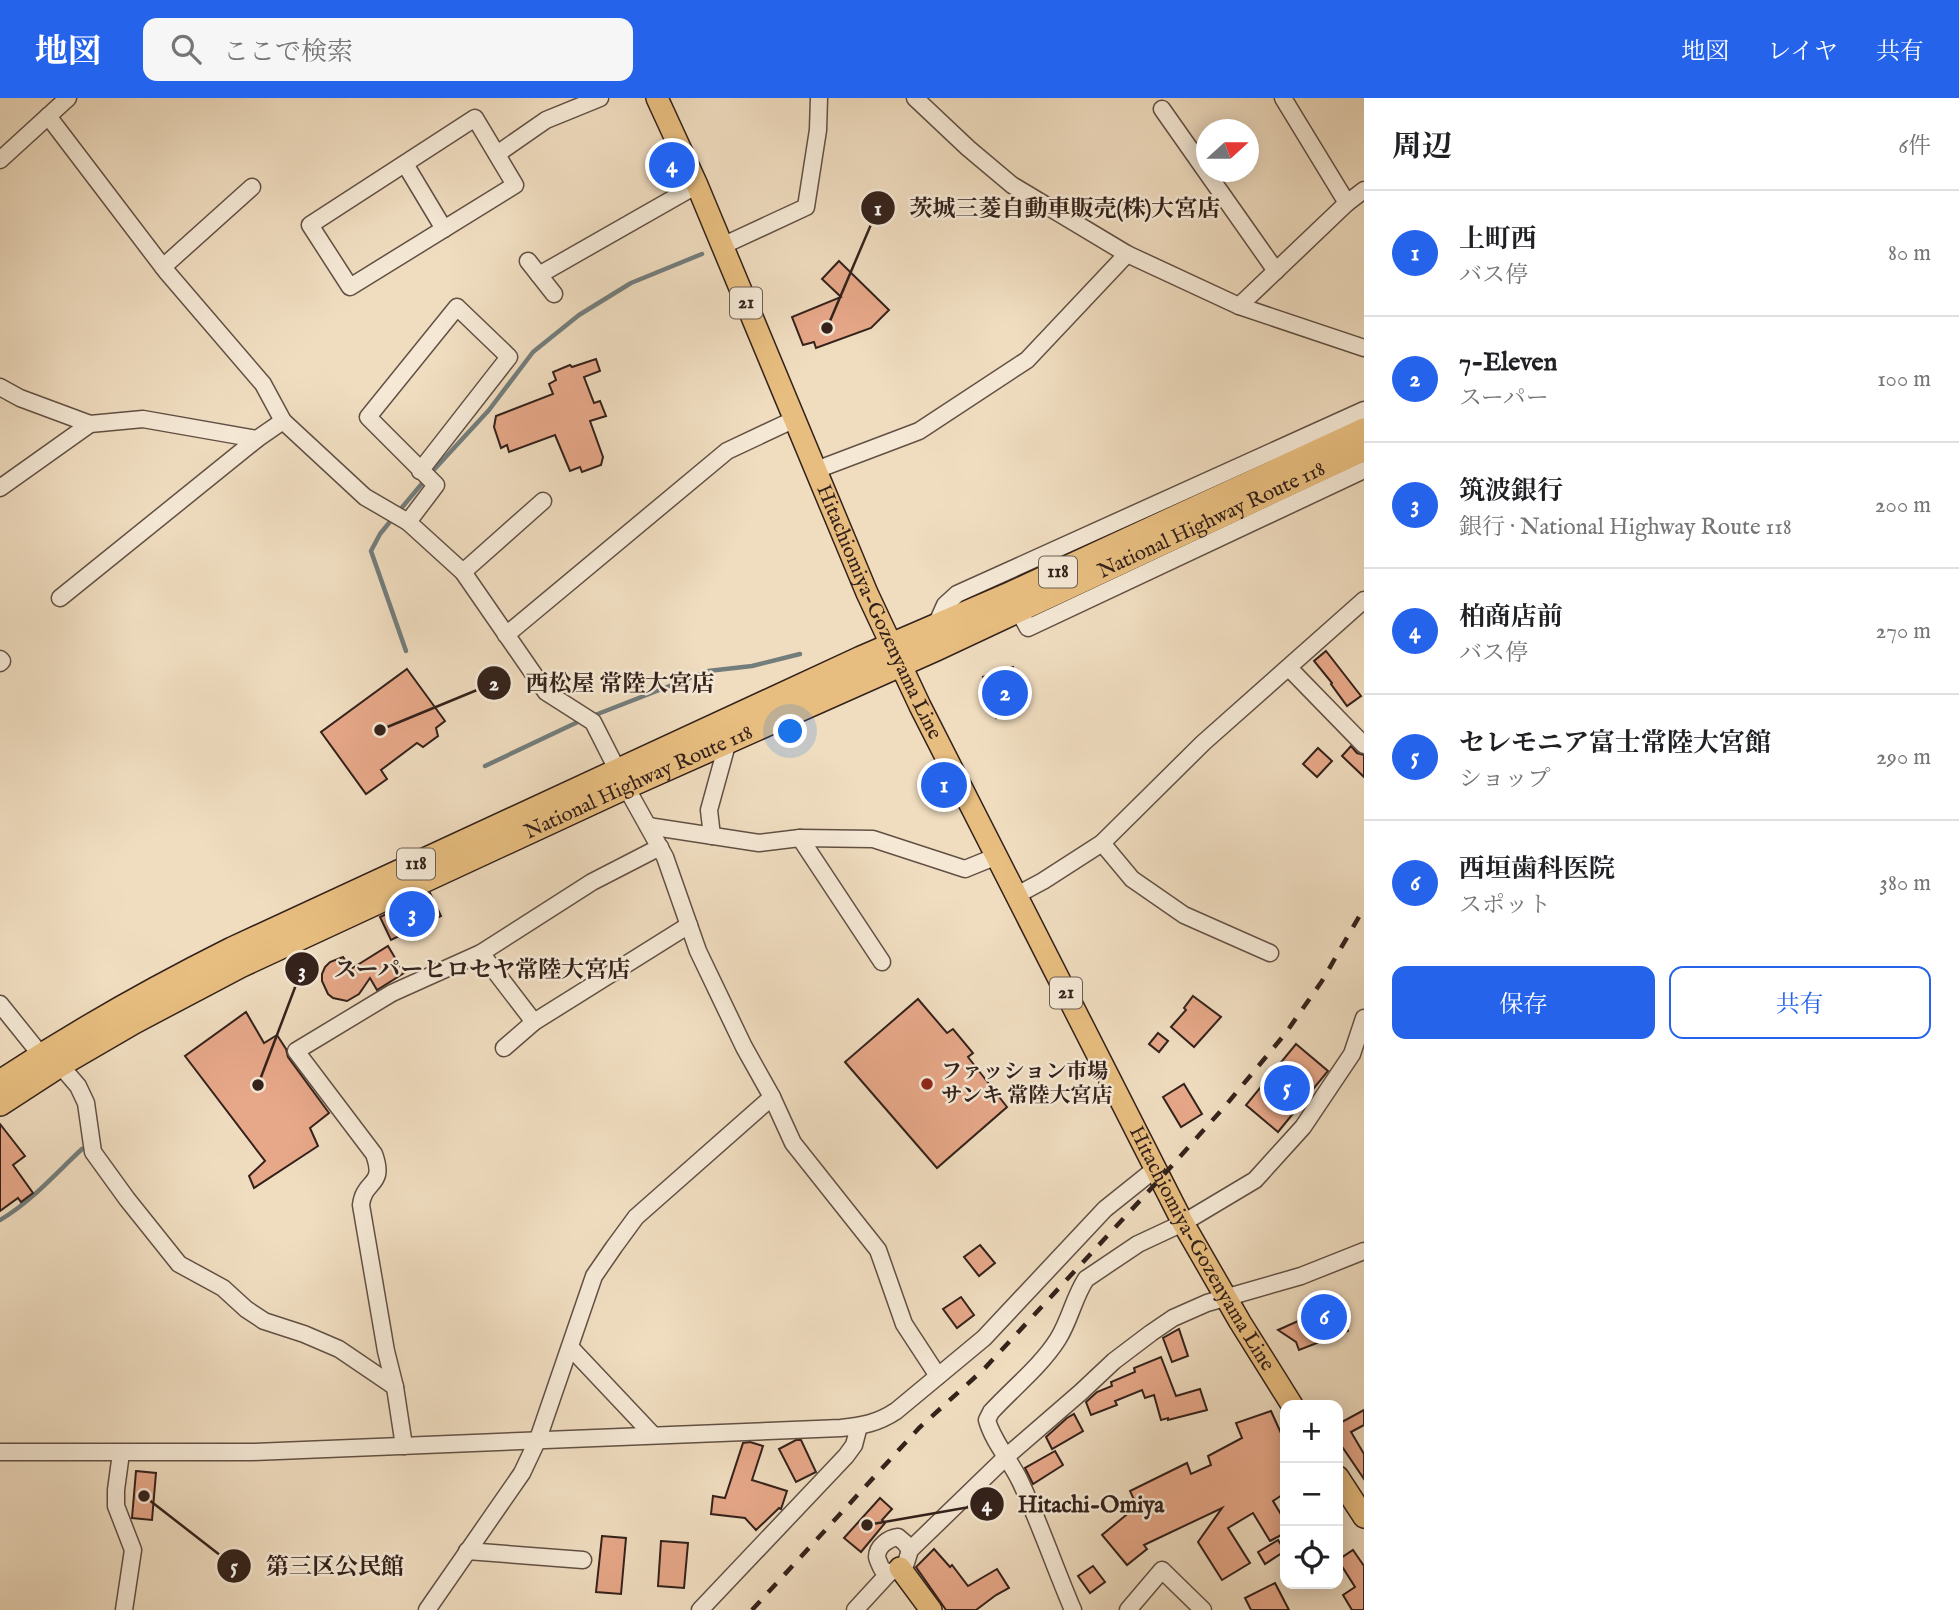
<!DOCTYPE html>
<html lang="ja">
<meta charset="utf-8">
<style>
:root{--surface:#fff;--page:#f6f6f6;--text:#202124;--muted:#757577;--line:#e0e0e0;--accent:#2563eb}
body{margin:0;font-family:"IM FELL English","Noto Serif JP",serif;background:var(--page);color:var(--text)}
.controls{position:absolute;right:21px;bottom:21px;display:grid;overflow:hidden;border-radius:14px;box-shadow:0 4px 18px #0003}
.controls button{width:63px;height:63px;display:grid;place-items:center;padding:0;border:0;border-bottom:2px solid var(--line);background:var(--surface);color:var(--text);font:35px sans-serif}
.compass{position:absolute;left:1196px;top:21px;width:63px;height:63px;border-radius:50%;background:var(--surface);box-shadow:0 4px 18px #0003;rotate:69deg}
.you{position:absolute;left:791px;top:634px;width:24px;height:24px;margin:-18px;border:5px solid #fff;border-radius:50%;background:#1a73e8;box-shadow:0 0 0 10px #1a73e833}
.badge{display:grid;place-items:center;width:46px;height:46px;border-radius:50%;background:var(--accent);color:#fff;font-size:23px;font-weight:700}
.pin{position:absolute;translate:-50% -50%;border:4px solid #fff;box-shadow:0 2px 7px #0006}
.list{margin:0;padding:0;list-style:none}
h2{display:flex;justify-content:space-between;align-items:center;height:91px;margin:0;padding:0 28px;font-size:30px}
h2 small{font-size:23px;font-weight:400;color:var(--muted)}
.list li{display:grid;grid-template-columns:46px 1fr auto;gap:21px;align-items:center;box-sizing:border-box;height:126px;padding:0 28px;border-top:2px solid var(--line)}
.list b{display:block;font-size:26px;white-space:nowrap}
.list p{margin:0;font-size:23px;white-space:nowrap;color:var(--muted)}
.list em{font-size:23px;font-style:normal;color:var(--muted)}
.actions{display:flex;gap:14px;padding:21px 28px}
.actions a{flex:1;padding:16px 0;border:2px solid var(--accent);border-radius:14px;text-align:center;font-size:24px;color:var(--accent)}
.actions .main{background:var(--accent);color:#fff}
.icon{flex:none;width:38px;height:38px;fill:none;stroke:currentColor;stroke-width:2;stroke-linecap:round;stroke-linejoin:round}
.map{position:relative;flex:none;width:1364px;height:1512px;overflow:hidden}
header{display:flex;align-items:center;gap:42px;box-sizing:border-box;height:98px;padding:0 35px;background:var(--accent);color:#fff}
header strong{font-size:33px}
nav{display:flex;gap:38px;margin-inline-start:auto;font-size:24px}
.search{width:490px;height:63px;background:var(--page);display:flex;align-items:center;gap:18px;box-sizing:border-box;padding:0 24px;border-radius:14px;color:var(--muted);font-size:26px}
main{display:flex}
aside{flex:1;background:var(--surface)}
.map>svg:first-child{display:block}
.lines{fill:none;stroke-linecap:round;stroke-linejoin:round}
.stream{stroke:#737d7c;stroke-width:4.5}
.building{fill:#e7a889;stroke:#33211b;stroke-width:2}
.minor-casing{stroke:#625044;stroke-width:19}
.major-casing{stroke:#33211b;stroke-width:24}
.highway-casing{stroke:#33211b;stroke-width:26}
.minor{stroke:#f5e9d6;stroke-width:16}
.major{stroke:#e8be80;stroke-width:21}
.highway{stroke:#e8be80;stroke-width:23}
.rail{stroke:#33211b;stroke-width:4.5;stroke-dasharray:12 12;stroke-linecap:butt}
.poi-dot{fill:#8f2418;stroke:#f5e9d6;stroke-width:2.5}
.labels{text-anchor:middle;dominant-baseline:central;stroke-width:5;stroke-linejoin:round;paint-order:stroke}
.shield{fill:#f5e9d6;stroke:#6d5d53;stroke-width:2}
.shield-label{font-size:19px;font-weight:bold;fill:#33211b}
.street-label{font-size:21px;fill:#33211b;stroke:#f5e9d6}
.poi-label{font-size:21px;font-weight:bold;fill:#33211b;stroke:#f5e9d6;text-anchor:start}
.leader{fill:none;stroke:#33211b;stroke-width:2.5}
.callout-dot{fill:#33211b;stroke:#f5e9d6;stroke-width:2.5}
.mark-label{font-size:21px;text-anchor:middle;font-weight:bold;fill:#fff}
.callout-label{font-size:23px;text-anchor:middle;font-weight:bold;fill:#33211b;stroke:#f5e9d6;stroke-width:5;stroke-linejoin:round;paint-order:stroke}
</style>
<header>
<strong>地図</strong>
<div class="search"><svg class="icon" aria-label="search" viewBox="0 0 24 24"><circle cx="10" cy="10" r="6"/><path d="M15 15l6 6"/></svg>ここで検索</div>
<nav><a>地図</a><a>レイヤ</a><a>共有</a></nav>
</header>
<main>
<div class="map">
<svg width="1364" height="1512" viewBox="0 0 1364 1512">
<rect width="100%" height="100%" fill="#f0ddc0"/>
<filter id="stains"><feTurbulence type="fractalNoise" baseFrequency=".00286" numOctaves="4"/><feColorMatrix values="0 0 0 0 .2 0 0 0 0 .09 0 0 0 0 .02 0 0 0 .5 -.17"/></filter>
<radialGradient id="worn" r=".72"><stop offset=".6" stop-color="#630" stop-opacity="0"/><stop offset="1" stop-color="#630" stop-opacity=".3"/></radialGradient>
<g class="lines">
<!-- stream -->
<g class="stream">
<path d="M430,376L489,312L533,254L579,217L631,185L702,156"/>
<path d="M399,413L425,382"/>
<path d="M393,420L380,436L371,453L406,553"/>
<path d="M590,619L708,573L752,568L800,556"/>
<path d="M485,668L582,622"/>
<path d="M0,1122C31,1104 56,1075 82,1051"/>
</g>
</g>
<!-- building -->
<g class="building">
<path d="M839,163L889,212L871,230L816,250L814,244L803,247L792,219L841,199L822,181Z"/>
<path d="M596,261L600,273L584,279L594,305L600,303L606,318L590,323L603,359L601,367L582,374L580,369L570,373L555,337L509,354L507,347L501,350L494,329L496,318L553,296L549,286L556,282L553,274L570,267L572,269Z"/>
<path d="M1326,553L1361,598L1347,608L1331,586L1332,585L1314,563Z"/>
<path d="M1013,569L1026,610L996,620L983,579Z"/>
<path d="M407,571L445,623L436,630L438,638L423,649L417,645L381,672L387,681L366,696L321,634Z"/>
<path d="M1351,648L1357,655L1364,657V679L1342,658Z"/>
<path d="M1318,650L1332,663L1317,679L1303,666Z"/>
<path d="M430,795L441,818L391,842L380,819Z"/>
<path d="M388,848L404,875L377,892L370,880L359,896L347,903L333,900L328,896L322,883V876L325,869L330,864L343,859L351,871Z"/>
<path d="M1193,898L1221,919L1194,949L1171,929L1186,912L1184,910Z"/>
<path d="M918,901L947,935L953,931L973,955L968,959L1007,1009L937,1070L845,964Z"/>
<path d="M246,914L264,945L277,937L286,951L288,959L329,1015L310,1030L318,1048L254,1090L249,1078L265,1063L185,958Z"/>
<path d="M1158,935L1168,943L1159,954L1149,946Z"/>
<path d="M1296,946L1328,973L1278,1034L1246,1007Z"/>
<path d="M1184,986L1202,1016L1181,1029L1163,999Z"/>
<path d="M0,1026L25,1058L13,1067L33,1095L21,1104L18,1100L0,1113Z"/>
<path d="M980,1147L995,1165L979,1178L964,1159Z"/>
<path d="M961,1199L974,1217L957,1230L943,1211Z"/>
<path d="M1336,1206L1348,1233L1299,1252L1296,1244L1278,1232Z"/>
<path d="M1179,1231L1188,1258L1172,1264L1163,1240Z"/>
<path d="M1161,1259L1176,1298L1200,1291L1207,1312L1168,1322V1320L1161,1322L1154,1297L1145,1300L1142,1292L1115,1303L1117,1307L1091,1317L1086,1304L1097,1294L1112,1288L1111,1284L1135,1274L1134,1270Z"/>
<path d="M1364,1312V1327L1351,1334L1364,1356V1381L1343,1350L1338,1353V1326Z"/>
<path d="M1271,1313L1285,1344V1395L1273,1403L1285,1423V1435L1270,1443L1253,1415L1228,1430L1250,1465L1222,1482L1198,1444L1222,1410L1144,1447L1147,1451L1127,1467L1102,1437L1137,1408L1130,1393L1187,1365L1191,1376L1211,1367L1208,1358L1242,1340L1236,1325Z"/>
<path d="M1074,1316L1083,1333L1052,1351L1046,1339L1067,1320Z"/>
<path d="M796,1342H801L816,1374L796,1384L779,1351Z"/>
<path d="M750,1344L763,1348L752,1382L787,1393L781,1411L779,1410L756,1432L745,1420L711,1416L713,1398L725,1400L743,1345Z"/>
<path d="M1055,1353L1063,1367L1033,1386L1025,1370Z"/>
<path d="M136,1373L156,1375L152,1422L132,1420Z"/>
<path d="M880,1400L892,1411L882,1422L885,1425L861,1454L844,1440Z"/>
<path d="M602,1438L626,1440L621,1496L596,1494Z"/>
<path d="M1278,1442L1285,1453L1265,1466L1258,1454Z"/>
<path d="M661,1443L688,1445L684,1490L658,1488Z"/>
<path d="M934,1451L950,1469L952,1467L968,1488L997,1471L1009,1490L996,1497L976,1512H946L916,1469Z"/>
<path d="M1353,1452L1364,1468V1512H1352L1343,1497L1355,1489L1338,1462Z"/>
<path d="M1093,1468L1105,1484L1090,1495L1078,1478Z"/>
<path d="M1275,1485L1289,1512H1251L1245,1500Z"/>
</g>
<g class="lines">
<!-- minor casing -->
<g class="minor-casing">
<g id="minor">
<path d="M915,0L968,50L1012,87L1127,156L1239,208L1364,250"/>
<path d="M1283,0L1347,105"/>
<path d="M1162,11L1276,173"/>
<path d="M48,18L166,173L263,286L283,323L365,399L408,424L463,474L546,594L593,624L626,689L665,759L698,853L744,949L772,999L793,1045L878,1152L904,1226L938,1278"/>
<path d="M475,20L515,87L350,189L310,127Z"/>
<path d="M497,56L546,22L600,0"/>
<path d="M0,62L68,0"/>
<path d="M405,66L444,131"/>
<path d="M722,148L806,109L818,32L819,0"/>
<path d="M528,163L554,196"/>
<path d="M163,169L252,89"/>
<path d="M539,177L697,87"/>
<path d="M1239,208L1347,105L1364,92"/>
<path d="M0,289L20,300L90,326L143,321L257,341L283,323"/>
<path d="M816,372L919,333L1027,262L1127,156"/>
<path d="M0,390L90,326"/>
<path d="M408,424L436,387L368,319L457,209L509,259L420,373"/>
<path d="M463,474L543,403"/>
<path d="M60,500L257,341"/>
<path d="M1018,512L1028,530L1364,372"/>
<path d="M936,527L945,507L957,496L1364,312"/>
<path d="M506,537L727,353L795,321"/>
<path d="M0,561L2,563L0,565"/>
<path d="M1289,570L1364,647"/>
<path d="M648,728L759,745L800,740L873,741L965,771L997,758"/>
<path d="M712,738L709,712L728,643"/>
<path d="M800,740L882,864"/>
<path d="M1102,745L1132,781L1184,817L1270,855"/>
<path d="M1017,797L1043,783L1102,745L1203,645L1364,502"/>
<path d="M481,855L534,924"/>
<path d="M0,906L41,957L60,967L78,988L86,1005L93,1054L127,1101L179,1166L223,1190L246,1211L264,1223L304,1236L339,1251L395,1289"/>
<path d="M504,950L534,924L689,827"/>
<path d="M570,1249L653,1337"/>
<path d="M404,1348L395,1289L386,1253L361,1107C364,1081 386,1089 374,1056L296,953L392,895L481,855L592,784L660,749"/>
<path d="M0,1354H252L841,1330C862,1328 878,1325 896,1313L984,1240L1105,1111L1155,1071"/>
<path d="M121,1355L116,1392V1408L133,1452L124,1512"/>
<path d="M467,1453L583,1462"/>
<path d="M889,1475L882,1471C881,1470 877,1460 877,1459C877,1448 889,1440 898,1439L905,1445L910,1452"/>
<path d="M427,1512L522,1375L538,1341L594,1178L614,1149L636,1119L772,999"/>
<path d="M700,1512L846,1358L854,1347L859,1328"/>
<path d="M855,1512L889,1475L900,1470L906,1465L910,1452L1007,1358L1081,1294L1114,1263L1151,1235L1173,1220L1207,1205L1301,1178L1364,1153"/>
<path d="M1073,1512C1055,1470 1040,1426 1021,1385C1011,1363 993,1344 987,1322L991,1314C1013,1290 1041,1268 1058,1241C1070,1222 1074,1199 1086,1181L1138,1146L1183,1125L1255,1082L1303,1029L1352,956L1364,920"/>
<path d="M1128,1512L1162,1472L1203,1512"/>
</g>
</g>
<!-- major casing -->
<g class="major-casing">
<g id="major">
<path id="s1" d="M657,0L697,87L867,495L920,608L1183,1125L1240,1224L1292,1307"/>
<path d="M1338,1379L1364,1419"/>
<path d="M900,1470L931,1512"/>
</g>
</g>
<!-- highway casing -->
<g class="highway-casing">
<g id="highway">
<path d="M0,984C74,935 152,891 232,851L861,560L1012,495L1364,332"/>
<path id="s2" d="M0,1006L60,967L134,924L240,868L626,689L936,551L1364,351"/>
</g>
</g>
<!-- minor -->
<use href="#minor" class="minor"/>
<!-- major -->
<use href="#major" class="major"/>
<!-- highway -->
<use href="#highway" class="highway"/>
<!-- rail -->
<path class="rail" d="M752,1512L919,1330L984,1271L1160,1081L1226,1007L1285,936L1322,883L1364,810"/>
</g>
<!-- markers -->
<circle class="poi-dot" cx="927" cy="986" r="7"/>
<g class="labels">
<!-- shield labels -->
<g class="shield">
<rect x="730" y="189.5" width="32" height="31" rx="5"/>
<rect x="1039" y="458.5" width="38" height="31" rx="5"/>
<rect x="397" y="750.5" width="38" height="31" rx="5"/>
<rect x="1050" y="879.5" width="32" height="31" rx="5"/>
</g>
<g class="shield-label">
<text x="746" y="205">21</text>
<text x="1058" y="474">118</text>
<text x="416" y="766">118</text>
<text x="1066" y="895">21</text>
</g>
<!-- street labels -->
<g class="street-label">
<text stroke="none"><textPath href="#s2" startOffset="1346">National Highway Route 118</textPath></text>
<text stroke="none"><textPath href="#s1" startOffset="560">Hitachiomiya-Gozenyama Line</textPath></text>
<text stroke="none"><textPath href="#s2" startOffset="716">National Highway Route 118</textPath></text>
<text stroke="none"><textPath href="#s1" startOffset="1274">Hitachiomiya-Gozenyama Line</textPath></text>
</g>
<!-- poi labels -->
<g class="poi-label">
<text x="941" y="974">ファッション市場<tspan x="941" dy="24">サンキ 常陸大宮店</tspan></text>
</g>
</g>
<!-- callouts -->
<path class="leader" d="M827 230L878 110M380 632L494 585M258 987L302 871M867 1427L987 1406M144 1398L234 1468"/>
<g class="callout-dot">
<circle cx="827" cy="230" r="7"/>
<circle cx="380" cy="632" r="7"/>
<circle cx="258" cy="987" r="7"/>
<circle cx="867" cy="1427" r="7"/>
<circle cx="144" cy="1398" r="7"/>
<circle cx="878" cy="110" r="18"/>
<circle cx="494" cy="585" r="18"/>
<circle cx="302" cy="871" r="18"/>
<circle cx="987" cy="1406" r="18"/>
<circle cx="234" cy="1468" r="18"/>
</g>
<g class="mark-label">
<text x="878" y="117">1</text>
<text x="494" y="592">2</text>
<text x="302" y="879">3</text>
<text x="987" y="1413">4</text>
<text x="234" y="1475">5</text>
</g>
<g class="callout-label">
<text x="1065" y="118">茨城三菱自動車販売(株)大宮店</text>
<text x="620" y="593">西松屋 常陸大宮店</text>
<text x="482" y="879">スーパーヒロセヤ常陸大宮店</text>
<text x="1091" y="1414">Hitachi-Omiya</text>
<text x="335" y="1476">第三区公民館</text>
</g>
<rect width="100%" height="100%" filter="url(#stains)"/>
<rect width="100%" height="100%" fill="url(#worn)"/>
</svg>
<div class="controls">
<button>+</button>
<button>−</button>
<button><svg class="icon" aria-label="locate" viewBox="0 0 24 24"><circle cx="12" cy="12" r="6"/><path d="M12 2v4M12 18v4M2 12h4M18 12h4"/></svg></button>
</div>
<svg class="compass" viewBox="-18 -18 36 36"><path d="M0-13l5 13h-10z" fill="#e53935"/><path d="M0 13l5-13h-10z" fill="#757577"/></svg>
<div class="you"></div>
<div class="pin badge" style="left:944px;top:687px">1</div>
<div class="pin badge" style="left:1005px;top:595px">2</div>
<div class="pin badge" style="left:412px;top:816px">3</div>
<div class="pin badge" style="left:672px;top:67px">4</div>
<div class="pin badge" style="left:1287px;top:990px">5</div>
<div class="pin badge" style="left:1324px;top:1219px">6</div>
</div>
<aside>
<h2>周辺<small>6件</small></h2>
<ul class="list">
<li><span class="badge">1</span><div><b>上町西</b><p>バス停</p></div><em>80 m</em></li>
<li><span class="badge">2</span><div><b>7-Eleven</b><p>スーパー</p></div><em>100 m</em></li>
<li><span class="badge">3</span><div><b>筑波銀行</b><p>銀行 · National Highway Route 118</p></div><em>200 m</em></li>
<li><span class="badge">4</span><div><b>柏商店前</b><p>バス停</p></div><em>270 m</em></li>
<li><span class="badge">5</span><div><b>セレモニア富士常陸大宮館</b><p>ショップ</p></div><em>290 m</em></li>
<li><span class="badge">6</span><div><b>西垣歯科医院</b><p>スポット</p></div><em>380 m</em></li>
</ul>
<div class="actions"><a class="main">保存</a><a>共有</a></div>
</aside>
</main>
